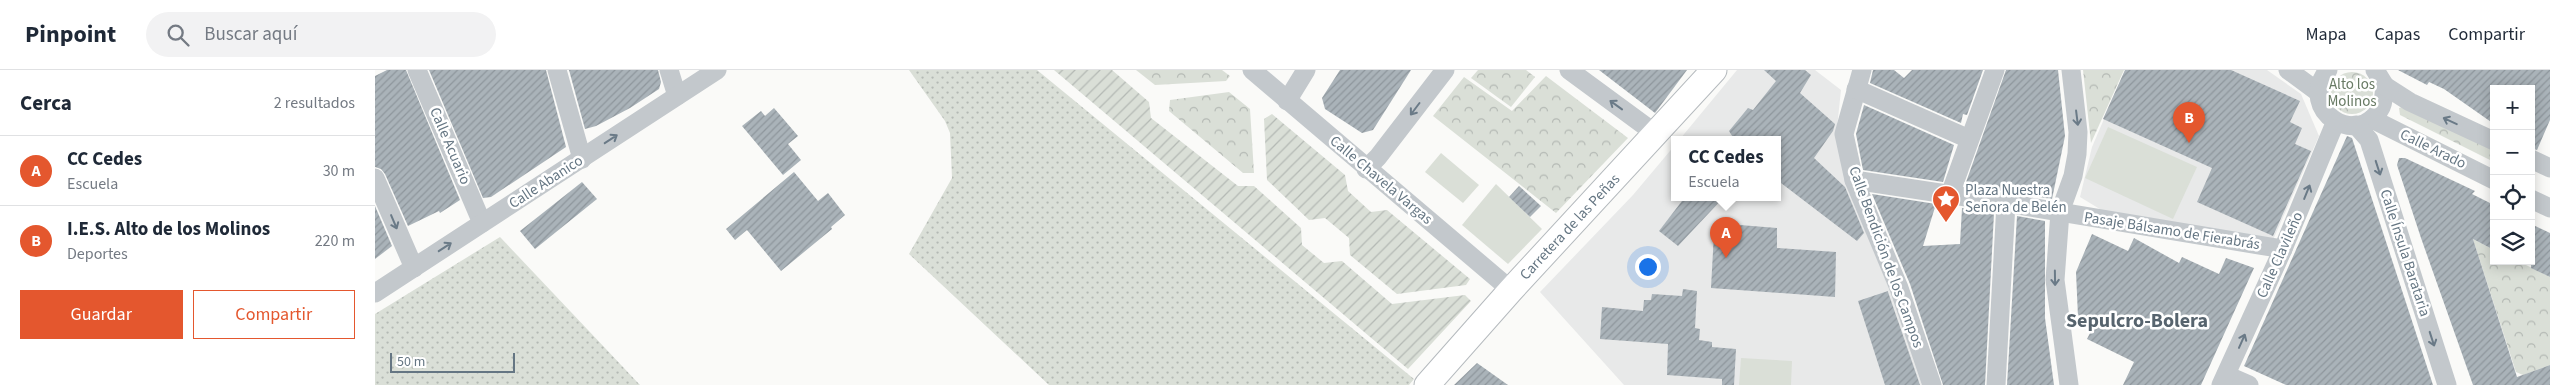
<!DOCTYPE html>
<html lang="es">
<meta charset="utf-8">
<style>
:root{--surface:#fff;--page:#f2f2f3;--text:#1f2937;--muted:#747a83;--line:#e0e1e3;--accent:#e4572e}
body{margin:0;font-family:"Source Sans 3",sans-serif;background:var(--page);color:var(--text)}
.controls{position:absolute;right:15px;top:15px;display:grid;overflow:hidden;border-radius:0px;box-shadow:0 2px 12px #0003}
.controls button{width:45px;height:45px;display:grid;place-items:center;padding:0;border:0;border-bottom:1px solid var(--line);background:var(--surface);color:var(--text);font:25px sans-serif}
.scale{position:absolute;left:15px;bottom:12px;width:125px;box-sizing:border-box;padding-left:5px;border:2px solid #657683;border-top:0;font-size:14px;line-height:18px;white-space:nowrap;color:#657683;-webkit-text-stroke:4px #fff;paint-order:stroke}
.you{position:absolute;left:1272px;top:196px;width:18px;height:18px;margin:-12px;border:4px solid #fff;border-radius:50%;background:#1a73e8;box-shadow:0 0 0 8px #1a73e833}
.badge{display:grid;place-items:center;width:32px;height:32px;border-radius:50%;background:var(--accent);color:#fff;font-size:16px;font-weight:700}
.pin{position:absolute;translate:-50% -41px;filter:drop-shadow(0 1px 2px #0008)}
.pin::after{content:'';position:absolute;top:26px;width:18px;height:15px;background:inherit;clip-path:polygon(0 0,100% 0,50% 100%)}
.popup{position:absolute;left:1296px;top:66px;width:110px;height:65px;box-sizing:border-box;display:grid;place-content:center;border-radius:0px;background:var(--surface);filter:drop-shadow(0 1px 4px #0005);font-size:16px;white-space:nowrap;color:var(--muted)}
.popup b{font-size:19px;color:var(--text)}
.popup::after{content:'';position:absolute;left:50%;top:100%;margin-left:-10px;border:10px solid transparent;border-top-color:var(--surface)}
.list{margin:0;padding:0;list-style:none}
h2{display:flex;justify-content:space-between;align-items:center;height:65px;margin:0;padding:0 20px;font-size:21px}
h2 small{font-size:16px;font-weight:400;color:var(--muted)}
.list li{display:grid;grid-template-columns:32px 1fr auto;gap:15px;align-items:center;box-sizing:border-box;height:70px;padding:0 20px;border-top:1px solid var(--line)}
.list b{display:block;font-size:19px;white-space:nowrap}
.list p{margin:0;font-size:16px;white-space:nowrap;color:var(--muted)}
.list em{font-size:16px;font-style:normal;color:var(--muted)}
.actions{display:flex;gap:10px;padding:15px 20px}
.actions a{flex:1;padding:11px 0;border:1px solid var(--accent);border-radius:0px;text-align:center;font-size:18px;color:var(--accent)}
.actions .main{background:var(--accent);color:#fff}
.icon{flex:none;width:28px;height:28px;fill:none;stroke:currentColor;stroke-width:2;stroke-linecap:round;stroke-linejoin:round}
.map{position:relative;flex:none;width:2175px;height:315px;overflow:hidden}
header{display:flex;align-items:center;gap:30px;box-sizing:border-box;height:70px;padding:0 25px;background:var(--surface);border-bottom:1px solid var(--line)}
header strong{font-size:24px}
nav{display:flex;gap:28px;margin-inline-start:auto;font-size:18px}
.search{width:350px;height:45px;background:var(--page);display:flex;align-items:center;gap:12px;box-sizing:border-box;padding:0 18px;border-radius:28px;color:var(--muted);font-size:19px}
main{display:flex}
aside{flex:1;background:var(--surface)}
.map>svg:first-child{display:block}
.built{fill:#e8e9e9}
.grass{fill:url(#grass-dots)}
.park{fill:url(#park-crowns)}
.garden{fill:url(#garden-furrows)}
.pitch{fill:#dadfd7}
.building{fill:url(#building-hatch)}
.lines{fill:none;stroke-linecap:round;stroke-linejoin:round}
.major-casing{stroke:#b5babe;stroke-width:27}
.minor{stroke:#c3c8cc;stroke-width:19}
.major{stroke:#fff;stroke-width:25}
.oneway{stroke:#6a7a87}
.labels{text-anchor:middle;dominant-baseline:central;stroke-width:5;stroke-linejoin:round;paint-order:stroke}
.park-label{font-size:15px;fill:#687a64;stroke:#fff}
.street-label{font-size:15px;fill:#657683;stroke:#fff}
.poi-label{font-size:15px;fill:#657683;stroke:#fff;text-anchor:start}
.district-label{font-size:20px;font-weight:bold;fill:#57646e;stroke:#fff}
</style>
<header>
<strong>Pinpoint</strong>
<div class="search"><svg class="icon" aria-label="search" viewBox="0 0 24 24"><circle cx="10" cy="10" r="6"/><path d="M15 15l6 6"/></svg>Buscar aquí</div>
<nav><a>Mapa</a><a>Capas</a><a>Compartir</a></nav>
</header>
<main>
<aside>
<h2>Cerca<small>2 resultados</small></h2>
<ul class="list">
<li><span class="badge">A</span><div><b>CC Cedes</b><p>Escuela</p></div><em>30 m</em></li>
<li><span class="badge">B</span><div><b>I.E.S. Alto de los Molinos</b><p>Deportes</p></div><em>220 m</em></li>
</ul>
<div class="actions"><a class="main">Guardar</a><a>Compartir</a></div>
</aside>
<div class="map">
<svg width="2175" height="315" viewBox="0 0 2175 315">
<defs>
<pattern id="grass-dots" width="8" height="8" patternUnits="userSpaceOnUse" patternTransform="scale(1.25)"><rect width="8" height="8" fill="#dadfd7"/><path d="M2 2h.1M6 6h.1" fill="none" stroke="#b4b9b4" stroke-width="1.8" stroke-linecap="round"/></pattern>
<pattern id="park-crowns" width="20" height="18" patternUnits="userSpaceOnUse" patternTransform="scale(1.25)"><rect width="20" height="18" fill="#dadfd7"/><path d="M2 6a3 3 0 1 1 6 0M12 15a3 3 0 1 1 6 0" fill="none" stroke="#b4b9b4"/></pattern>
<pattern id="garden-furrows" width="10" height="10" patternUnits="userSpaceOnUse" patternTransform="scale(1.25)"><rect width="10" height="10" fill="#dadfd7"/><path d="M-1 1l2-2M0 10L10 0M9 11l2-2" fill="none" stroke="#b4b9b4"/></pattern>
<pattern id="building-hatch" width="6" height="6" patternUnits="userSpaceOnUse" patternTransform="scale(1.25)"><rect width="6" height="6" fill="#aab3b9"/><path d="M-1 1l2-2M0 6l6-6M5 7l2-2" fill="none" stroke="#8e969c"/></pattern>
</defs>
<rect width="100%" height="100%" fill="#fafaf8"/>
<!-- built -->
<g class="built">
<path d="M1362,0H1440L1466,20L1461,67L1550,315H1249L1165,222L1258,125L1300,75V127H1402V69H1305Z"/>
<path d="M1750,0H1892L1926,24L1944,66L1898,170L1733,144L1705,127L1717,77Z"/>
</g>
<!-- grass -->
<g class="grass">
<path d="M534,0H662L1039,309L1034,315H674L534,184L577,108L575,63L570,51Z"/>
<path d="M125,167L265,315H0V244Z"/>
</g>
<!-- park -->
<g class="park">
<path d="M761,0H847L855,6L851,11L780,15Z"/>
<path d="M1103,0H1151L1160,7L1136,37L1096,8Z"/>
<path d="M1708,0H1749L1716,73Z"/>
<circle cx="1977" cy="23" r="21"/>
<path d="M1171,6L1253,68L1181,143L1058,46L1089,7L1137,41Z"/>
<path d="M854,22L875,39L879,103H868L794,41L795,30Z"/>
<path d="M2030,36L2119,79V92L2025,45L2024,38Z"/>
<path d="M2098,169L2119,180V191H2143L2175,207V295L2148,305L2141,302Z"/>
</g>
<!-- garden -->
<g class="garden">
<path d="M679,0H737L774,32L776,48L863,116H879L926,158L927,175L949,193L967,191L1017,234L1090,225L1096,231L1033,299Z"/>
<path d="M897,44L970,105L973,121L996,142L1012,140L1095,209L1091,215L1022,224L975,185L974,168L950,148L934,150L892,110L889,49Z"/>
</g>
<!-- pitch -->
<g class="pitch">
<path d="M1733,57L1822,97L1798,149L1710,108Z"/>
<path d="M1066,83L1104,115L1088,133L1050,102Z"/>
<path d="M1121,114L1167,159L1133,194L1087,155Z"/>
<path d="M1366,288L1417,291L1416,315H1364Z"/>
</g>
<!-- building -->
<g class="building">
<path d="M12,0H31L85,130L65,143L64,141L33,156L10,104L6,99L0,97V6Z"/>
<path d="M54,0H171L191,77L116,127L108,128Z"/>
<path d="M194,0H283L286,12L284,19L255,38L221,56L210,59Z"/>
<path d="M965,0H1036L998,60L987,63L950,39L947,28Z"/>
<path d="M1224,0H1312L1280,43Z"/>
<path d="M1389,0H1430L1436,5L1425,23L1460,54L1458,61L1439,88L1470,117L1489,163L1482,171L1402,110V69H1359L1354,61L1373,38L1378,40L1401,11Z"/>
<path d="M1498,0H1519L1529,8L1537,0H1608L1592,45L1588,44L1586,53L1495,13Z"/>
<path d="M1631,0H1683L1690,66L1677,129L1590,115Z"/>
<path d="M1750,0H1856L1925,31L1915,52L1927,58L1920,74L1936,81L1898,166L1822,132L1837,98L1728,49Z"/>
<path d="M2023,0H2175V50L2162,80L2156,78V19H2119V54L2069,19L2054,12L2052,15Z"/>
<path d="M1489,35L1579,75L1568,112L1488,100L1481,64Z"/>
<path d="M399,38L423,66L413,74L426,90L408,105L367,56L386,41L390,46Z"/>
<path d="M1972,66L1977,68L2058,315H1911L1869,296Z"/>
<path d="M2024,88H2030L2100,121L2097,124L2119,135V180L2098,169L2142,307L2175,295V315H2098L2046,168L2022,95Z"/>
<path d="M419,102L443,131L453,123L470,145L456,157L457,159L406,201L372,160L360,170L351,159Z"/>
<path d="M207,112L222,129L160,179L145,161Z"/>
<path d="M1144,116L1166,136L1155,147L1134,127Z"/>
<path d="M1497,124L1561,134L1548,176L1585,174L1587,138L1619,143L1610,315H1568L1535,214Z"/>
<path d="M1310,127H1349L1303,176L1284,161Z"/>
<path d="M0,136L17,176L0,189Z"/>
<path d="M1642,146L1670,151V248L1679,315H1632Z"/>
<path d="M2156,154L2175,163V207L2156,198Z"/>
<path d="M1365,155L1402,158V178L1461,182L1460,227L1336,218L1339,163L1363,164Z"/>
<path d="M1717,164L1753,181L1759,168L1804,193L1807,187L1844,204L1851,188L1879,198L1826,315H1748L1759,292L1712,269L1722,249L1703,247L1701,202Z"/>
<path d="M1308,219L1322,221L1320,258L1325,259L1324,270L1337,272V277L1361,279L1359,315H1347V309L1292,305L1293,274L1225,269L1227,237L1268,241L1269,230H1276L1277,224L1307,226Z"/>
<path d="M1513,221V222L1545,315H1510L1483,231Z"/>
<path d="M1102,293L1133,315H1079Z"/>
</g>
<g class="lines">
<!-- major casing -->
<g class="major-casing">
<path id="major" d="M1052,315L1136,220L1339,0"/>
</g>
<!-- minor -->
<g class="minor">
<path d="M42,0L107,153"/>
<path d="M182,0L207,89"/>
<path d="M294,0L302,26"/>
<path d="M877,0L1136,220"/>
<path d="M1194,0L1281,64"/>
<path d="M1487,0L1469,64L1479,110L1524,218L1557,315"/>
<path d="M1913,0L1943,22"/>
<path d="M1953,0C1921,42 1984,78 2005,39C2009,33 2009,23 2010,16L2000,0"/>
<path d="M2010,16L2035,32L2119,71"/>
<path d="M1481,19L1594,69"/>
<path d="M912,31L931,0"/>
<path d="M1997,49L2119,110"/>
<path d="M1981,55L1994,70L2072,315"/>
<path d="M2156,89L2175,98"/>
<path d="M991,99L1003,87L1070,0"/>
<path d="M0,108L39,198"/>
<path d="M1479,110L1631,133L1908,179"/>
<path d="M2156,129L2175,138"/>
<path d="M1573,130L1620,0"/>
<path d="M0,223L342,0"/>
<path d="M1851,305L1874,315"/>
<path d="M1621,315L1631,133"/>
<path d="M1694,315L1680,210L1685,142L1698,106L1702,84L1703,62L1696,0"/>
<path d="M1846,315L1908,179L1960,53"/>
</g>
<!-- major -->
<use href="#major" class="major"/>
</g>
<!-- one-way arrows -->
<defs><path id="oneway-shaft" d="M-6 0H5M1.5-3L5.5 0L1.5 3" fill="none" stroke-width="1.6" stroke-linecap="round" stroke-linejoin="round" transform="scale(1.25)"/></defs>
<g class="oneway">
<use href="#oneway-shaft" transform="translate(1241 35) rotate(-144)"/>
<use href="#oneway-shaft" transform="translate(1040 39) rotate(127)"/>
<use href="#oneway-shaft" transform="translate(1702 48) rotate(83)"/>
<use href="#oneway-shaft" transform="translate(2075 51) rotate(-155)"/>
<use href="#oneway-shaft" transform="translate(236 69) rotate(-33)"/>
<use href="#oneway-shaft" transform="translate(2003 98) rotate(72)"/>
<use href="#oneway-shaft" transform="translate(1932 122) rotate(-68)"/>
<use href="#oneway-shaft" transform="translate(19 152) rotate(67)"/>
<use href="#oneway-shaft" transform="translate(70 177) rotate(-33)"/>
<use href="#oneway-shaft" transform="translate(1680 208) rotate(89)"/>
<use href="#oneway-shaft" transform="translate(2057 269) rotate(72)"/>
<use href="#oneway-shaft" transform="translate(1867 271) rotate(-66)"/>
</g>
<!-- icons -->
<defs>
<g id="sight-pin" transform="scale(1.4375)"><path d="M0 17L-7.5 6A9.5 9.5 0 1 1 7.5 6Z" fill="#e4572e" stroke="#fff"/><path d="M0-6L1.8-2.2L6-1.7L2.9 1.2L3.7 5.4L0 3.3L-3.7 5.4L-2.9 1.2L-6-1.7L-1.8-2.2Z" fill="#fff"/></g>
</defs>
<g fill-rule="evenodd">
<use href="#sight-pin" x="1571" y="129"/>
</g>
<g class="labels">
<!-- park labels -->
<g class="park-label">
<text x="1977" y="14">Alto los<tspan x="1977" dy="17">Molinos</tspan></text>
</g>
<!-- street labels -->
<g class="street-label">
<text transform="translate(75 76) rotate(67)">Calle Acuario</text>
<text transform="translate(2058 79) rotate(26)">Calle Arado</text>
<text transform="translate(1006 110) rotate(40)">Calle Chavela Vargas</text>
<text transform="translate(171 112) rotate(-33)">Calle Abanico</text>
<text transform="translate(1195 157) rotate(-47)">Carretera de las Peñas</text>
<text transform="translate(1797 161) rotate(9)">Pasaje Bálsamo de Fierabrás</text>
<text transform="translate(2030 183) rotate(72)">Calle Ínsula Barataria</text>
<text transform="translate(1905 185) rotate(-66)">Calle Clavileño</text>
<text transform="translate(1511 187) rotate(70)">Calle Bendición de los Campos</text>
</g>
<!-- poi labels -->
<g class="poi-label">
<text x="1590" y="120">Plaza Nuestra<tspan x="1590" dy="17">Señora de Belén</tspan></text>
</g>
<!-- district labels -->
<g class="district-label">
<text x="1762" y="251">Sepulcro-Bolera</text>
</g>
</g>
</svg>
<div class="controls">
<button>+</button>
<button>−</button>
<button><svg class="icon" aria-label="locate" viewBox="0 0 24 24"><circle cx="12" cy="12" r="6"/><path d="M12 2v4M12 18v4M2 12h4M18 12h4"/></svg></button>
<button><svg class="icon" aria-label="layers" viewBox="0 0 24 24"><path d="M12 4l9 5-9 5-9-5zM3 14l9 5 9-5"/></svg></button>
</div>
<div class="scale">50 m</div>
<div class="you"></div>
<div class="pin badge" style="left:1351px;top:188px">A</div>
<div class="popup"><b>CC Cedes</b>Escuela</div>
<div class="pin badge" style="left:1814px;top:73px">B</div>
</div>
</main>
